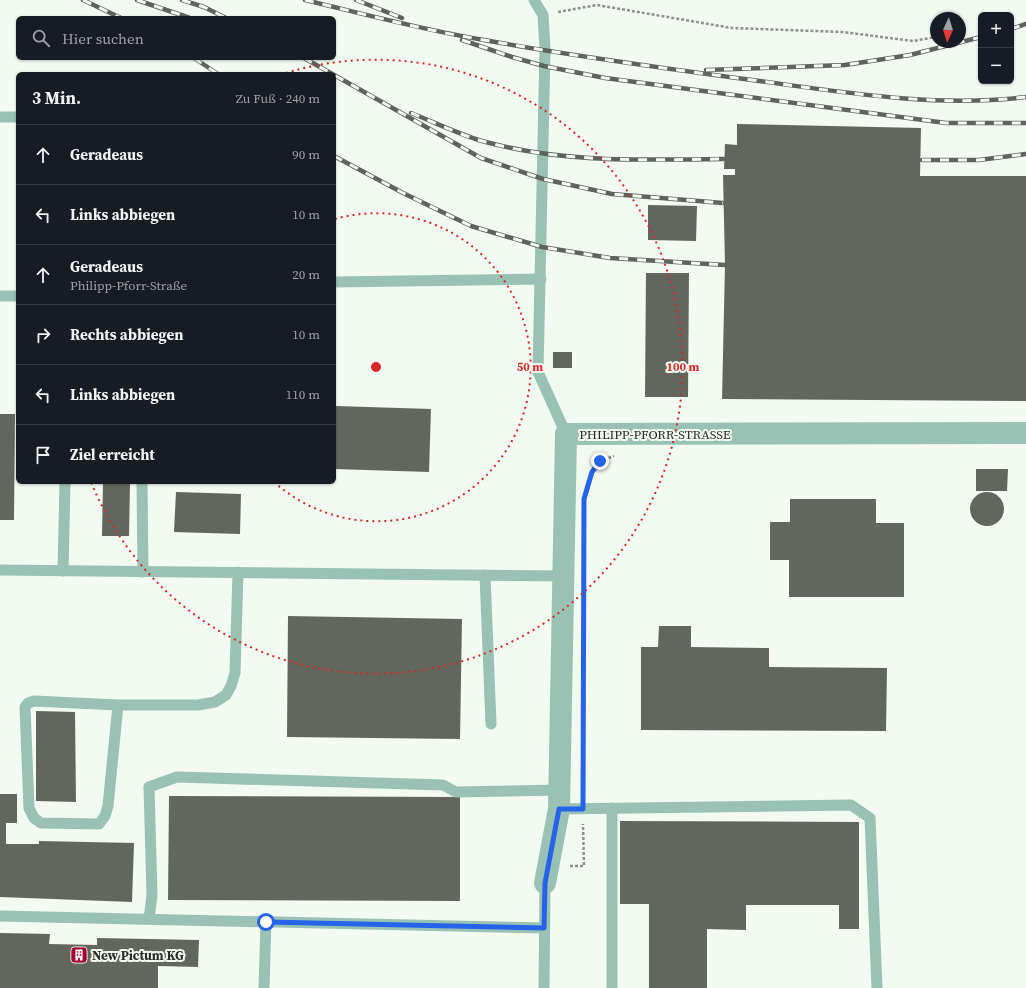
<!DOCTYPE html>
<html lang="de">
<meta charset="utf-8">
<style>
:root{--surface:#171b24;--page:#242831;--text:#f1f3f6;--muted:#9ea1a6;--line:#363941}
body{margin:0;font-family:"Source Serif 4",serif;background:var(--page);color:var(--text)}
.controls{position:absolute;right:12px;top:12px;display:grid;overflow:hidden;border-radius:6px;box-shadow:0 1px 3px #0004}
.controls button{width:36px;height:36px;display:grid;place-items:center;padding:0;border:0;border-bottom:1px solid var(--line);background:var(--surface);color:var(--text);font:20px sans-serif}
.compass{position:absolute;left:930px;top:12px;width:36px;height:36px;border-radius:50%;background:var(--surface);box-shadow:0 1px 3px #0004;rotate:184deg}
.stop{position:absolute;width:12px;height:12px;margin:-9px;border:3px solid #2563eb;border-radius:50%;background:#fff}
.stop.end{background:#2563eb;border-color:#fff;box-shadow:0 1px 4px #0008}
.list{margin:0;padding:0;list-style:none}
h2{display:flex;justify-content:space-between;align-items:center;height:52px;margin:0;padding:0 16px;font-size:17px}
h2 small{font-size:13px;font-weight:400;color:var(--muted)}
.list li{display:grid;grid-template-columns:26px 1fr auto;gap:12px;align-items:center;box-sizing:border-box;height:60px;padding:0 16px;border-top:1px solid var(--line)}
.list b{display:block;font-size:15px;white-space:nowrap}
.list p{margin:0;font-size:13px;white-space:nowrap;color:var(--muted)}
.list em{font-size:13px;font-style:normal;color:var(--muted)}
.icon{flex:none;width:22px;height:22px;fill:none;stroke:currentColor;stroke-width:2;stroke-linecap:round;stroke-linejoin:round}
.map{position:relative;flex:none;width:1026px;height:988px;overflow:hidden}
.search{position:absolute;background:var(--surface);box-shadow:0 1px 3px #0004;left:16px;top:16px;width:320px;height:44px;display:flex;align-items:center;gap:10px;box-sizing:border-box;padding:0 14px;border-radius:6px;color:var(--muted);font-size:15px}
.panel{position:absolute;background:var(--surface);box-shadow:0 1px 3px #0004;left:16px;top:72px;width:320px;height:412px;border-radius:6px}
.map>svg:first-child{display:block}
.building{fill:#63665c}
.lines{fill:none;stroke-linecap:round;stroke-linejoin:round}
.path{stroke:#8c928c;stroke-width:2.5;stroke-dasharray:3 2;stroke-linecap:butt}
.service{stroke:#9ac2b4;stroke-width:11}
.minor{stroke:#9ac2b4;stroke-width:22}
.rail-casing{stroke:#5e635e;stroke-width:4.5}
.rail{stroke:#f2faf2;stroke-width:3;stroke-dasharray:9;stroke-linecap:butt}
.route{stroke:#2563eb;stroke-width:5}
.ring{fill:none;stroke:#d62828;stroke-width:2;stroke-dasharray:2 4}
.labels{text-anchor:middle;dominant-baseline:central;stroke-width:4;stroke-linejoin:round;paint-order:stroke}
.street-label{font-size:13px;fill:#282c28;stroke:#f2faf2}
.poi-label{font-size:13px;font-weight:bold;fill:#282c28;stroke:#f2faf2;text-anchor:start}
.centre{fill:#d62828;stroke:#f2faf2;stroke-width:2}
.ring-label{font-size:12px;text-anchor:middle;font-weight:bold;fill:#d62828;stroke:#f2faf2;stroke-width:4;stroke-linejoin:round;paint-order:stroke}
</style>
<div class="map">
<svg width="1026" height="988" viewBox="0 0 1026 988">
<rect width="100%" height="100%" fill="#f2faf2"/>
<!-- building -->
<g class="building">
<path d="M737,124L921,128L920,176H1026V401L722,399L725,265L723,175H735V169H724L725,144L737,145Z"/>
<path d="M648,205L697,206L696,241L648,240Z"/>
<path d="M646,273H689L688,397H645Z"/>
<rect x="553" y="352" width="19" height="16"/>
<path d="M336,406L431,409L429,472L334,469V419H336Z"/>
<path d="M0,414H15L14,520H0Z"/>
<path d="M976,469H1008L1007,491H976Z"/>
<path d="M103,482H130L129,536H102Z"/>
<circle cx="987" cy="509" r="17"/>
<path d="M176,492L241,494L240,534L174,532Z"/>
<path d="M790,499H876V523H904V597H789V560H770V522H790Z"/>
<path d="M288,616L462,619L460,739L287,737Z"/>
<path d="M659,626H691V647L769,648V667L887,668L886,731L641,730V647H658Z"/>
<path d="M36,711L75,712L76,802L36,801Z"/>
<path d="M0,794H17V823H6V844H39V841L134,843L132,902L0,897Z"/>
<path d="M169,796L460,797V901L168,900Z"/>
<path d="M620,821L859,822V929H839V905H746V930L707,929V988H649V904H620Z"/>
<path d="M0,933L50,934L49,944L97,945V938L199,940L198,967L158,966V988H0Z"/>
</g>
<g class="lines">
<!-- path -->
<g class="path">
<path d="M558,12L597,5L732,28L843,32L913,41L936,37"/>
<path d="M587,484C593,467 597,462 614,456"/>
<path d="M583,762V793"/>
<path d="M570,866H584L583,824"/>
</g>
<!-- service -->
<g class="service">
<path d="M534,0L543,15L545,49L538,372L566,434"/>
<path d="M0,117H18"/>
<path d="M334,282L541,279"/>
<path d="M0,296H18"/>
<path d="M142,482L143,572"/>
<path d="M0,570L563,576"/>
<path d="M63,571L65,482"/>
<path d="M485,575L491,724"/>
<path d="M118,705L34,701L28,703L25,707L29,808L34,818L41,823L99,824L105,816L108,806L118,705H198L215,702L226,695L231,686L235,673L238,572"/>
<path d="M559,809L851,805L870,818L877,988"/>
<path d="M0,916L544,928"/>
<path d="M149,919L152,895L149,787L177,777L443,785L456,792L559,790"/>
<path d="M264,988L266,922"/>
<path d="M544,988L545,883"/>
<path d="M612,988V808"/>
</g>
<!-- minor -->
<path class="minor" d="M545,883L559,809L566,434L1026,433"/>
<!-- rail casing -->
<g class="rail-casing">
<g id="rail">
<path d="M83,0L121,18"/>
<path d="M137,0L190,18"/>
<path d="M182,0L204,7L226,18"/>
<path d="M305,0C364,14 423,30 484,40C573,56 662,68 752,80C842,92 935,108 1026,97"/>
<path d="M356,0L402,18"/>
<path d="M1011,29L1026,24"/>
<path d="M462,40L512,57L544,66L605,78L946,123H1026"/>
<path d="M194,58L218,74"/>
<path d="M304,58L481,158L543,179L612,194L723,203"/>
<path d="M706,70L845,65L910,55L981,37"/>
<path d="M411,113C434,122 458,134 482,141C561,163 642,160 723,159"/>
<path d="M334,156L403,193L471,226L542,247L610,258L725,265"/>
<path d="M922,160H979L1026,154"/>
</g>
</g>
<!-- rail -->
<use href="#rail" class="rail"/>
</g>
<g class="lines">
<!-- route -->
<path class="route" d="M266,922L544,928L545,883L559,809H583L584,499L592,472L600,461"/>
</g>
<!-- distance rings -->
<g class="ring">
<path d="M335 219A154 154 0 1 1 274 482"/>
<path d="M286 73A307 307 0 1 1 91 482"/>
</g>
<!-- icons -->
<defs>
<g id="building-square" transform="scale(0.9)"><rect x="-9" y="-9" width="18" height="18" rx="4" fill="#a20233" stroke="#f2faf2"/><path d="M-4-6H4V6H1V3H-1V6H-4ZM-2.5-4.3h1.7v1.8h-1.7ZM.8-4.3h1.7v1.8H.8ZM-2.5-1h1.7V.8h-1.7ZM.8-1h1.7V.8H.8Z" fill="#fff"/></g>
</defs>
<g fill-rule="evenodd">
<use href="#building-square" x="79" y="955"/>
</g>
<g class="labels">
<!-- street labels -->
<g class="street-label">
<text x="655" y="434">PHILIPP-PFORR-STRASSE</text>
</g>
<!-- poi labels -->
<g class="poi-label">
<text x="92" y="955">New Pictum KG</text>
</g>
</g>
<circle cx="376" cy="367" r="6" class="centre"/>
<g class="ring-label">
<text x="530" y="371">50 m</text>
<text x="683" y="371">100 m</text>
</g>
</svg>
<div class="controls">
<button>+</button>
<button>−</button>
</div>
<svg class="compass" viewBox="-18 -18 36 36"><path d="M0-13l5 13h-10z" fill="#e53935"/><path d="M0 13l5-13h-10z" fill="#9ea1a6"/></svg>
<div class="stop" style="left:266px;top:922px"></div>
<div class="stop end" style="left:600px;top:461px"></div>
<div class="search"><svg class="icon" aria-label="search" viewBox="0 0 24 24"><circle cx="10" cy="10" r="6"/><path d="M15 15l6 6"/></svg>Hier suchen</div>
<section class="panel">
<h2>3 Min.<small>Zu Fuß · 240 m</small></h2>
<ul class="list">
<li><svg class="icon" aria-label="ahead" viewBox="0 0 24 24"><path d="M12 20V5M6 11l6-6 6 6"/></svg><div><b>Geradeaus</b></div><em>90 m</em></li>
<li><svg class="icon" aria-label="left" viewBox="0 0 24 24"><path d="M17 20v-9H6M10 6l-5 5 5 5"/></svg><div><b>Links abbiegen</b></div><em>10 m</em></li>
<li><svg class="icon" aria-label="ahead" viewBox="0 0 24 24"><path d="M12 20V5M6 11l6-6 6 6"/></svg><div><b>Geradeaus</b><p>Philipp-Pforr-Straße</p></div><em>20 m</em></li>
<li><svg class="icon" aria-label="right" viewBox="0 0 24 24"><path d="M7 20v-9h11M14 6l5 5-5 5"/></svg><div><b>Rechts abbiegen</b></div><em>10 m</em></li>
<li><svg class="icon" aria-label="left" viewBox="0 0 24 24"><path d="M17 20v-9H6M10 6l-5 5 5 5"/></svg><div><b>Links abbiegen</b></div><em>110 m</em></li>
<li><svg class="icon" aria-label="arrive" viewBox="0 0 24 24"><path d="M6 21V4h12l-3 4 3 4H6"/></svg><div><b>Ziel erreicht</b></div></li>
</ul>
</section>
</div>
